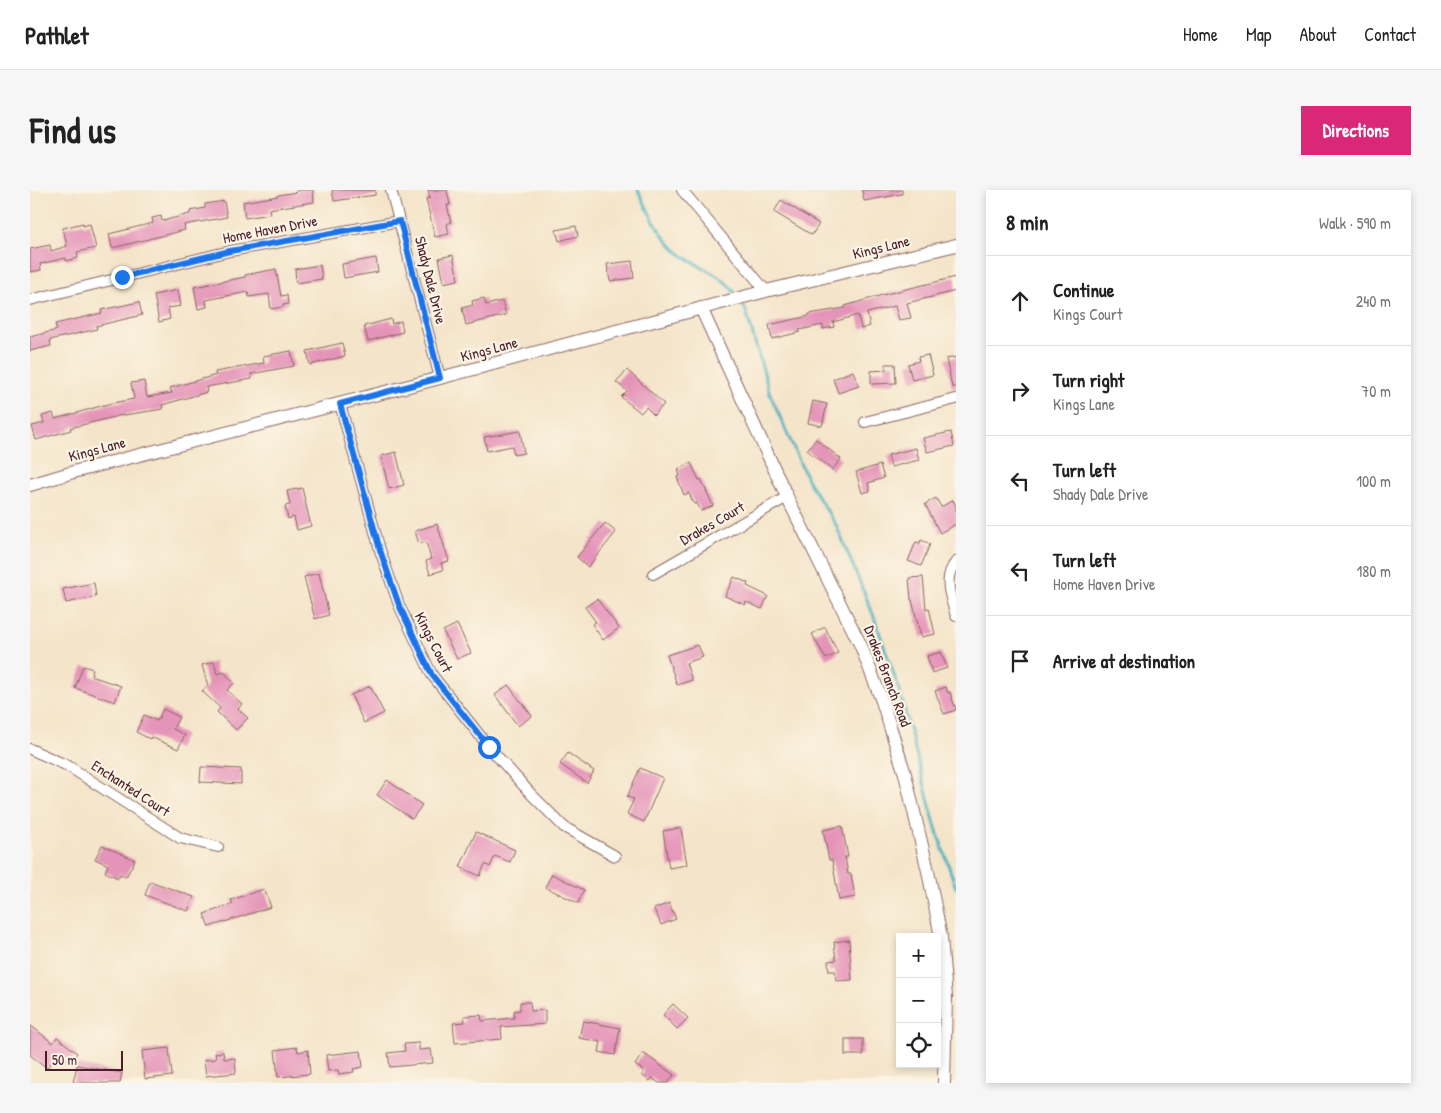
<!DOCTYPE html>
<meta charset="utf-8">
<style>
:root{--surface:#fff;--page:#f6f6f6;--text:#222;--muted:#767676;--line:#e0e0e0;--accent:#db2777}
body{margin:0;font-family:"Patrick Hand",sans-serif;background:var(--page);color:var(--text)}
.controls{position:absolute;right:15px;bottom:15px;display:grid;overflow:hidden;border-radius:0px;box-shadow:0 2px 8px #0003}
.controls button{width:45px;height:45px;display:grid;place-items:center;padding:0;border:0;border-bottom:1px solid var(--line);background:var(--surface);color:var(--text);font:25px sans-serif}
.scale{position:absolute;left:15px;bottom:12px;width:78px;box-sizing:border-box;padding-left:5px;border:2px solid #4a1f2b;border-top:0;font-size:14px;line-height:18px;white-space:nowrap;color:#4a1f2b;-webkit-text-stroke:4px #fcf5e5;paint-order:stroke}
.stop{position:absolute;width:15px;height:15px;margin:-11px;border:4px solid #1a73e8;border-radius:50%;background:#fff}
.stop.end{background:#1a73e8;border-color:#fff;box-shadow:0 1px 5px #0008}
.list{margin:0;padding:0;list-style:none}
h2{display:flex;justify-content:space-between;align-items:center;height:65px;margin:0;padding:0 20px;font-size:21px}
h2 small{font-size:16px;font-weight:400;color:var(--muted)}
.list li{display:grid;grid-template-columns:32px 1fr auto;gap:15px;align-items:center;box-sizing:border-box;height:90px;padding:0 20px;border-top:1px solid var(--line)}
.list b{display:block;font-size:19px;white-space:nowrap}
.list p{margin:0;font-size:16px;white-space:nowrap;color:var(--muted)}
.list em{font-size:16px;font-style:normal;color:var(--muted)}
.icon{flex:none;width:28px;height:28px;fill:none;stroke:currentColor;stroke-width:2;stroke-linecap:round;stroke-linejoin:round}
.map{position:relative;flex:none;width:926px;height:893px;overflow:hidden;border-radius:0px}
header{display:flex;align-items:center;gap:30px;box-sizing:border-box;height:70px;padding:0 25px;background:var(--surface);border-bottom:1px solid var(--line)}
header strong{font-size:24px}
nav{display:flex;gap:28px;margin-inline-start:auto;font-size:18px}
.intro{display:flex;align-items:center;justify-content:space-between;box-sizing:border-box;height:120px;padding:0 30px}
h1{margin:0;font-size:35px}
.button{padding:12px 22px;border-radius:0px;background:var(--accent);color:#fff;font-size:18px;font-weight:700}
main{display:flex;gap:30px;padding:0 30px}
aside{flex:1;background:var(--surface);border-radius:0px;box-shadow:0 2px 8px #0003}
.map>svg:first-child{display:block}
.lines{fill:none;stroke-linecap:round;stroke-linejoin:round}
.stream{stroke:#41b0be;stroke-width:3}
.building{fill:#e594b9}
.minor-casing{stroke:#866462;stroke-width:12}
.tertiary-casing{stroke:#866462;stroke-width:14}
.minor{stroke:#fff;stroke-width:10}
.tertiary{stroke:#fff;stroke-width:12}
.route{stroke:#1a73e8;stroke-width:6}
.labels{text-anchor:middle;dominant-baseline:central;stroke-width:4.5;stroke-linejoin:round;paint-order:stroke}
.street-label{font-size:15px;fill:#4a1f2b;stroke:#fcf5e5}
</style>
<header>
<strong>Pathlet</strong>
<nav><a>Home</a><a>Map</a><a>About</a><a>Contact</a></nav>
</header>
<div class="intro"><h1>Find us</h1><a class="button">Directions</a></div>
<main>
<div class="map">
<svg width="926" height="893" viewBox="0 0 926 893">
<rect width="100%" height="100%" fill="#fcf5e5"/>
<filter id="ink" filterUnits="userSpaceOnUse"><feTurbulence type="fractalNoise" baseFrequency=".02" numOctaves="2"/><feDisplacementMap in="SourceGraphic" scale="10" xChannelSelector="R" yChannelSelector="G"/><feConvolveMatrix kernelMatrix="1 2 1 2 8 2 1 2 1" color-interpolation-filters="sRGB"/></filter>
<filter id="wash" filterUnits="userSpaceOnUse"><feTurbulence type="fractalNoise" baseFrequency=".0096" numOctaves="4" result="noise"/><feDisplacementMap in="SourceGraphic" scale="20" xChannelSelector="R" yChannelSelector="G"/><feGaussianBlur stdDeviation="1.12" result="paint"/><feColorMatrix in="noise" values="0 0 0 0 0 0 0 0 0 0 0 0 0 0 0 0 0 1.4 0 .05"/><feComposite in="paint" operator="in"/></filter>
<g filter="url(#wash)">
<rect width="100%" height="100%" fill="#f4e4c9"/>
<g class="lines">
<!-- stream -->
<g class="stream">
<path d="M608,0C619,23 632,52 655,67C674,80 694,85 707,106"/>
<path d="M711,111L716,121L740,204L778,291L806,335L843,424L869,499L905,635L926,698"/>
</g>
</g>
<g id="blocks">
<!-- building -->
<g class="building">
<path d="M267,0H283L284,12L239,19L240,24L215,28L213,12L248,6V5L267,2Z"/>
<path d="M302,0H345V5L304,11Z"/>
<path d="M398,0H417L420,15H417L421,32L417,34L419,44L405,47L396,9L400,8Z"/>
<path d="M832,0H872V4L834,11Z"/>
<path d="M751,10L789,34L782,45L744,22Z"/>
<path d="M194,11L197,27L154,35L155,40L82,58L79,44L123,33L122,28L131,26L132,31L160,24V21L175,18V14Z"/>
<path d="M53,33V36L60,34L66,58L47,62L48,68L36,71V68L10,74L11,80L0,82V59L20,55L21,61L37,56L33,38Z"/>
<path d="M546,36L548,46L529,51L526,40Z"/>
<path d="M423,65L428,90L414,93L409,68Z"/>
<path d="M346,68L348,82L314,88L312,74Z"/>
<path d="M602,71L604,88L580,91L577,74Z"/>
<path d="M290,75L292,89L266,93L265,79Z"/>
<path d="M246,79L251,106L257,105L258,114L253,115V117L241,119L239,104L219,107L218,102L176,110L177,117L168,119L164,97L215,87V85Z"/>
<path d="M926,87V101L877,113L881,128L869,130L865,116L837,123L840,136L831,139L828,125L803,132L804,137L793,139V135L769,140L770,142L742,149L739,135L779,126V124L815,118V116L852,105Z"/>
<path d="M148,100L151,116L138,118L140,129L129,132L124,105Z"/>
<path d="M454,108L456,115L472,111L476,125L436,135L432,118L443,115L442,111Z"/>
<path d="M109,112L112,125L66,136L67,139L20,150L21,156L0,161V147L27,140L25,134L72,123L71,120Z"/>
<path d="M361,129L362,134L371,131L373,142L338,151L334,136Z"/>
<path d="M312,153L315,166L280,175L277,161Z"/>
<path d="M261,161L264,176L221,184L222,189L176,197L177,202L132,215L133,219L88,226L40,238L41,240L6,250L2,236L14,233L12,226L23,223L25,229L78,214L104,209L101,193L114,191L117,207L142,203L140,198L186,185L185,182L234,173L233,166Z"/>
<path d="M898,165L903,185L882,190L878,174L889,171L888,167Z"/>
<path d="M926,167V197H922L916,169Z"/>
<path d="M855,174H865L866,193L841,194V181L856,180Z"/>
<path d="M597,180L634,214L624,225L616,217L611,223L591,207L597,201L586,192Z"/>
<path d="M823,181L829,196L808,203L803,189Z"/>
<path d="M783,211L797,214L792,236L778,233Z"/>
<path d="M490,241L494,263L484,265L482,256L457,261L454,247Z"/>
<path d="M921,242L924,256L897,262L893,248Z"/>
<path d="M786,249L811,269L802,280L777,260Z"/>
<path d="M886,258L889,270L861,277L858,265Z"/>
<path d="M366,262L374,295L359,299L351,266Z"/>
<path d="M661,273L669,290L671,289L683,316L671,321L667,313L664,314L659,303L654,305L647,287L650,286L648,279Z"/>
<path d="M850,275L854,288L838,293L840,301L832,303L826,282Z"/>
<path d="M272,298L281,336L267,340L264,327L258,329L255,316L260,315L257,301Z"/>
<path d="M906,308L911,317L923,310L926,316V334L910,343L895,314Z"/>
<path d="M575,333L586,342L558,377L547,367Z"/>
<path d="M407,334L419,371L411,373L413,380L400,384L396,371L401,369L396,352L389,354L385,341Z"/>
<path d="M891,350L900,354L891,376L878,371L886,352L890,353Z"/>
<path d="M289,383L299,425L285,429L274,387Z"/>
<path d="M704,387L718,393L717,396L738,406L732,419L716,412L715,415L695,406Z"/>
<path d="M893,387L896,419L899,418L905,444L891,447L882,410H881L879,388Z"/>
<path d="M64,393L66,407L36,413L33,399Z"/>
<path d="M567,409L589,438L573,450L562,434L566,432L555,417Z"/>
<path d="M427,434L441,463L427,469L413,441Z"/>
<path d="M795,437L808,463L796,469L782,444Z"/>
<path d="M668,455L673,467L656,473L662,490L647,495L637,465Z"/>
<path d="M911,462L917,478L902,483L897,466Z"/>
<path d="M184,472L187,484L194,482L204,493L197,500L212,514L208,519L218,528L206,540L187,522L190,518L172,501L178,496L172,475Z"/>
<path d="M53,476L63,479L61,486L91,496L85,512L45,498Z"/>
<path d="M478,495L502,526L488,536L465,505Z"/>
<path d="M340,496L354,523L334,533L321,505Z"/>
<path d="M916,497L918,503L920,502L926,520L914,524L905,501Z"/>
<path d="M133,519L149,527L143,539L155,545L148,559L121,547L120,549L106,542L114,525L127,531Z"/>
<path d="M538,563L564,581L557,593L530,574Z"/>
<path d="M171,577L211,579V594L170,592Z"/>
<path d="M610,578L633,588L614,632L597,624L604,609L597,607Z"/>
<path d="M357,590L392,615L382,629L347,605Z"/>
<path d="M812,636L818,667H815L818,684H821L825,707L809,710L802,670H799L793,640Z"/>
<path d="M651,638L657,675L639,678L633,641Z"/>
<path d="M446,642L485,660L480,672L465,666L460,677L455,674L450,686L430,677Z"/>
<path d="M72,655L105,670L96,687L90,684L88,688L75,682L78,675L65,669Z"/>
<path d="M522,684L554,700L548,713L515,697Z"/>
<path d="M120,691L164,707L158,721L115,705Z"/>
<path d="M234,699L241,717L179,737L174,724L203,714L201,710Z"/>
<path d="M639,713L646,729L631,735L624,719Z"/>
<path d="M819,750L822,790L806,791L805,781H799L798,771L806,770L804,752Z"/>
<path d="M490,812H500L501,821L515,820V834L471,837L472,849L425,853L423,833L435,832L434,826L451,825L452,831L484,828V821L490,820Z"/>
<path d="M643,814L658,828L647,839L633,825Z"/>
<path d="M553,831L590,838L585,865L569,862L571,852L549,848Z"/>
<path d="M0,835L23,853L27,847L47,863L40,872L29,863L17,878L0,865Z"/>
<rect x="815" y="849" width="18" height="16"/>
<path d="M389,853V860L401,859L403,873L360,877L358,863L375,861L374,854Z"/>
<path d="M267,857L268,862L278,860L280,884L248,887L245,860Z"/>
<path d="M139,858L142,886L115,889L112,861Z"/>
<path d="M331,861L333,877L323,879L324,882L309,884L308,880L298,881L296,865Z"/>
<path d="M193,862L194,869L205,868L206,883L176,886L174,870L186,869L185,863Z"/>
<path d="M613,863L644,885L638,893H629L622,888L620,891L612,885L614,881L605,875Z"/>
<path d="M47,875L92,883L90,893H43Z"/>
</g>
</g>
</g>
<g filter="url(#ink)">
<use href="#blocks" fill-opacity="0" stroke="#866462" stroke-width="1"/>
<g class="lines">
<!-- minor casing -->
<g class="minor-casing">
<g id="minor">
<path d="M361,0L410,188"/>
<path d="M652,0L736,101"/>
<path d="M0,110L200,61L370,31"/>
<path d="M310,214L350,360L369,415L402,485L459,557L501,604L534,637L585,666"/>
<path d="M835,232L926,209"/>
<path d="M926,372C912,388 921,408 926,426"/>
<path d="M623,384L757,307"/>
<path d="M0,559L38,576L150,648L188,657"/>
</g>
</g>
<!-- tertiary casing -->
<g class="tertiary-casing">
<g id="tertiary">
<path d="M671,118L757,307L831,456L852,511L875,584L898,681L911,747L916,807L914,893"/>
<path d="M0,295L47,281L410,188L736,101L926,55"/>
</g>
</g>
<!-- minor -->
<use href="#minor" class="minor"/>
<!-- tertiary -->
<use href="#tertiary" class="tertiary"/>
</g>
</g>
<g class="lines" filter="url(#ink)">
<!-- route -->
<path class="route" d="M92,87L200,61L370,31L410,188L310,214L350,360L369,415L402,485L459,557"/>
</g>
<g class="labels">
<!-- street labels -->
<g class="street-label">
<text transform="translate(240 39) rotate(-11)">Home Haven Drive</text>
<text transform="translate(851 57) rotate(-14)">Kings Lane</text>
<text transform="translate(401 90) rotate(76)">Shady Dale Drive</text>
<text transform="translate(459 159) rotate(-15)">Kings Lane</text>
<text transform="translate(67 259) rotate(-15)">Kings Lane</text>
<text transform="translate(682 333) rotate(-30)">Drakes Court</text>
<text transform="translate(404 452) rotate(63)">Kings Court</text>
<text transform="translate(858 486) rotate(69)">Drakes Branch Road</text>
<text transform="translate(101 598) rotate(33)">Enchanted Court</text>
</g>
</g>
</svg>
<div class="controls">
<button>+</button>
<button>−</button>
<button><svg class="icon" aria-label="locate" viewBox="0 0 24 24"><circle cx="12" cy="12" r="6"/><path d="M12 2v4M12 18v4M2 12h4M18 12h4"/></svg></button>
</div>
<div class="scale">50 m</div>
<div class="stop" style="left:459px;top:557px"></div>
<div class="stop end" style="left:92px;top:87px"></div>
</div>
<aside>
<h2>8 min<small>Walk · 590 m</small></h2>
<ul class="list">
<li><svg class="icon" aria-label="ahead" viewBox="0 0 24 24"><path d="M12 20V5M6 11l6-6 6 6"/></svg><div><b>Continue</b><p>Kings Court</p></div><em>240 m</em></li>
<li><svg class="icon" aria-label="right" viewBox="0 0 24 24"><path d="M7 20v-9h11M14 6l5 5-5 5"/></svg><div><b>Turn right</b><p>Kings Lane</p></div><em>70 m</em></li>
<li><svg class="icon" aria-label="left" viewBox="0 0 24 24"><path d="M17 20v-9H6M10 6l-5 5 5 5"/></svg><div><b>Turn left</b><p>Shady Dale Drive</p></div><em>100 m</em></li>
<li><svg class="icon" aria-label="left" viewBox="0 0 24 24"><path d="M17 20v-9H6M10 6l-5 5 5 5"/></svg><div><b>Turn left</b><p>Home Haven Drive</p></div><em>180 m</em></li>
<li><svg class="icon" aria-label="arrive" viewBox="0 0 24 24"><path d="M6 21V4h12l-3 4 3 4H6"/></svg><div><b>Arrive at destination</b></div></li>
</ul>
</aside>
</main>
